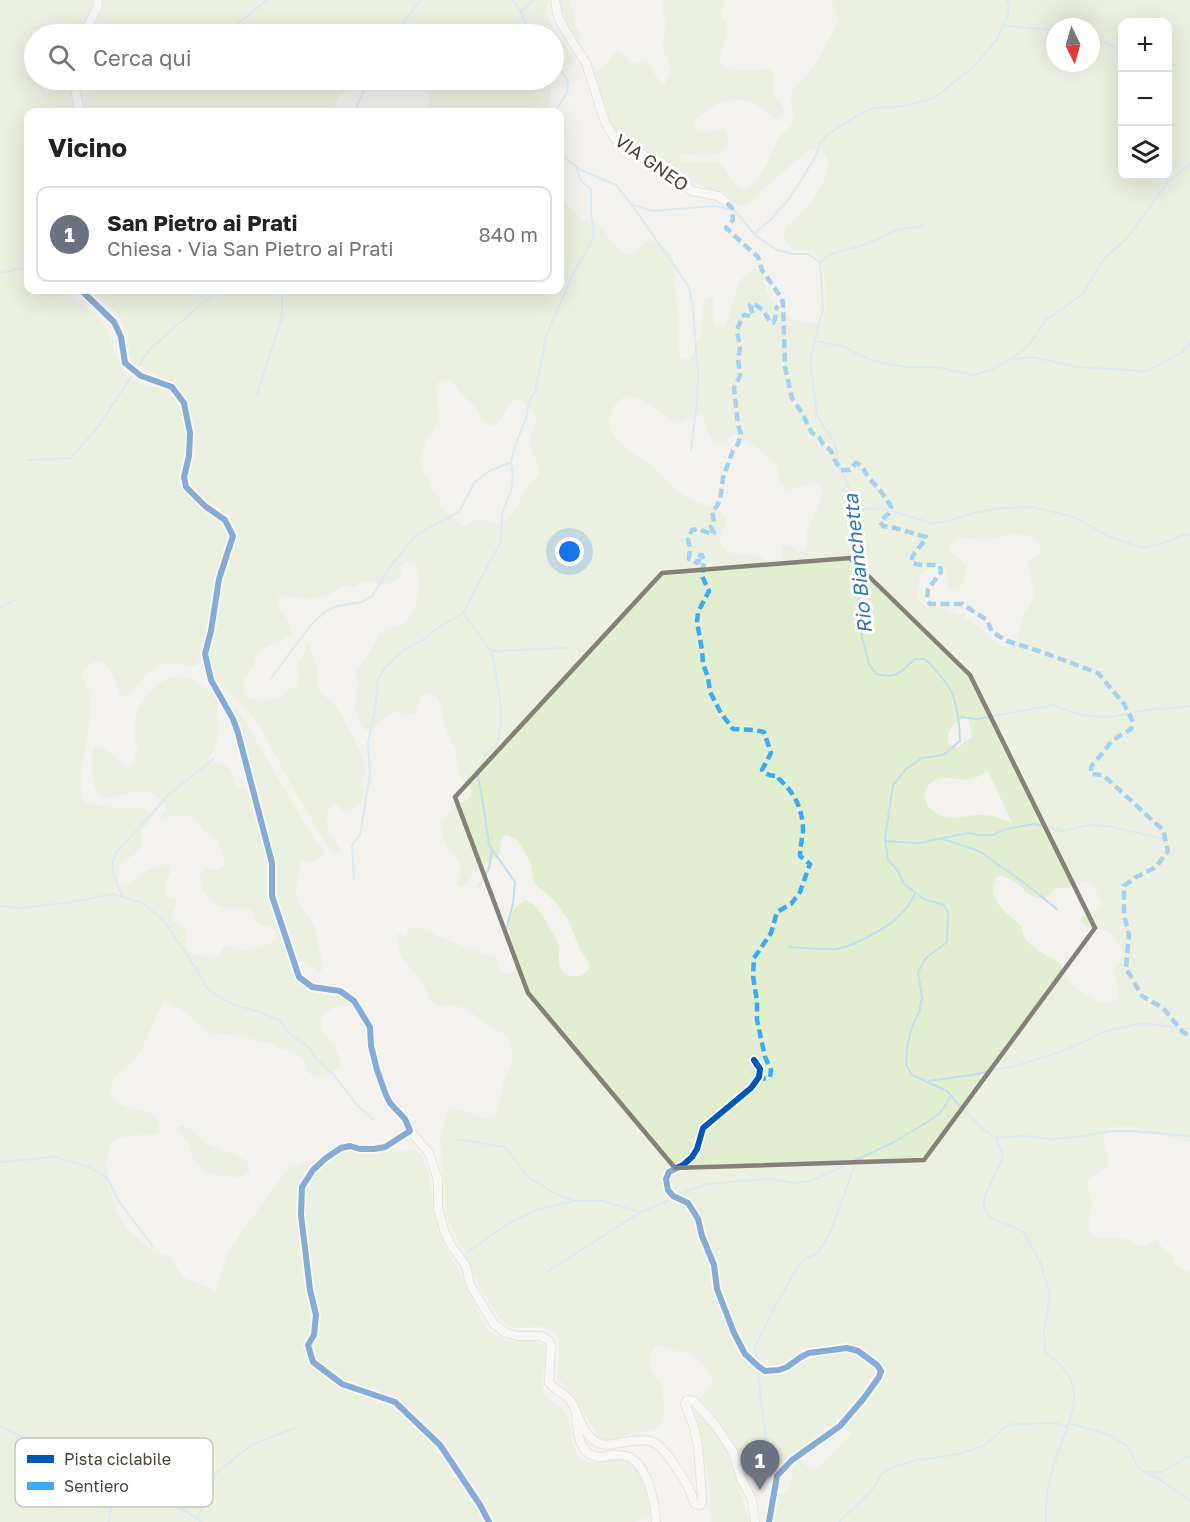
<!DOCTYPE html>
<html lang="it">
<meta charset="utf-8">
<style>
:root{--surface:#fff;--page:#f6f6f6;--text:#222;--muted:#767676;--line:#e0e0e0;--accent:#868178}
body{margin:0;font-family:"Golos Text",sans-serif;background:var(--page);color:var(--text)}
.controls{position:absolute;right:18px;top:18px;display:grid;overflow:hidden;border-radius:12px;box-shadow:0 6px 24px #0002}
.controls button{width:54px;height:54px;display:grid;place-items:center;padding:0;border:0;border-bottom:2px solid var(--line);background:var(--surface);color:var(--text);font:30px sans-serif}
.compass{position:absolute;left:1046px;top:18px;width:54px;height:54px;border-radius:50%;background:var(--surface);box-shadow:0 6px 24px #0002;rotate:175deg}
.you{position:absolute;left:570px;top:552px;width:21px;height:21px;margin:-15px;border:4px solid #fff;border-radius:50%;background:#1a73e8;box-shadow:0 0 0 9px #1a73e833}
.badge{display:grid;place-items:center;width:39px;height:39px;border-radius:50%;background:var(--accent);color:#fff;font-size:20px;font-weight:700}
.pin{position:absolute;translate:-50% -50px;filter:drop-shadow(0 2px 3px #0008)}
.pin::after{content:'';position:absolute;top:32px;width:21px;height:18px;background:inherit;clip-path:polygon(0 0,100% 0,50% 100%)}
.list{margin:0;padding:0;list-style:none}
h2{display:flex;justify-content:space-between;align-items:center;height:78px;margin:0;padding:0 24px;font-size:26px}
h2 small{font-size:20px;font-weight:400;color:var(--muted)}
.list li{display:grid;grid-template-columns:39px 1fr auto;gap:18px;align-items:center;box-sizing:border-box;height:96px;margin:0 12px 12px;padding:0 12px;border:2px solid var(--line);border-radius:12px}
.list b{display:block;font-size:22px;white-space:nowrap}
.list p{margin:0;font-size:20px;white-space:nowrap;color:var(--muted)}
.list em{font-size:20px;font-style:normal;color:var(--muted)}
.icon{flex:none;width:33px;height:33px;fill:none;stroke:currentColor;stroke-width:2;stroke-linecap:round;stroke-linejoin:round}
.map{position:relative;flex:none;width:1190px;height:1522px;overflow:hidden}
.search{position:absolute;background:var(--surface);box-shadow:0 6px 24px #0002;left:24px;top:24px;width:540px;height:66px;display:flex;align-items:center;gap:15px;box-sizing:border-box;padding:0 21px;border-radius:33px;color:var(--muted);font-size:22px}
.panel{position:absolute;background:var(--surface);box-shadow:0 6px 24px #0002;left:24px;top:108px;width:540px;height:186px;border-radius:12px}
.map>svg:first-child{display:block}
.green{fill:#e1eecf;fill-rule:evenodd}
.lines{fill:none;stroke-linecap:round;stroke-linejoin:round}
.stream{stroke:#c0ddf1;stroke-width:2}
.minor-casing{stroke:#d2d0cb;stroke-width:10}
.minor{stroke:#fdfdfc;stroke-width:8}
.quiet{stroke:#3fa9f5;stroke-width:4.5;stroke-dasharray:9 4.5;stroke-linecap:butt}
.cycleway-casing{stroke:#fff;stroke-width:10}
.cycleway{stroke:#0057b8;stroke-width:6}
.marked{fill:none;stroke:#868178;stroke-width:4.5;stroke-linejoin:round}
.labels{text-anchor:middle;dominant-baseline:central;stroke-width:6;stroke-linejoin:round;paint-order:stroke}
.street-label{font-size:18px;fill:#4b4439;stroke:#fff}
.water-label{font-size:20px;font-style:italic;fill:#2e7ab2;stroke:#fff}
.key{fill:#fff;stroke:#c9c7c4;stroke-width:1.5}
.key-label{font-size:16px;fill:#4b4439}
</style>
<div class="map">
<svg width="1190" height="1522" viewBox="0 0 1190 1522">
<rect width="100%" height="100%" fill="#f4f2ee"/>
<!-- green -->
<g class="green">
<path d="M0,0H548L546,14L555,31L572,55L573,65L554,67V34H34V80H548C552,91 552,101 548,112H420L430,101L429,94L412,82L399,86L379,85L373,89L346,92L340,95L332,112H28V290H70L75,300L88,308L99,317L107,328L114,351L123,372L136,383L162,390L174,399L180,409L186,433L183,466L190,474L195,460L196,445L194,427L188,401L180,388L132,361L129,355L128,335L118,314L96,296L92,290H560V194C566,203 573,213 583,219C589,222 594,221 600,226C610,236 612,246 625,255L637,252L642,244L651,240C661,244 667,248 673,258L679,328L678,348L680,358L689,360L694,352L701,333L704,300L713,296C714,306 712,315 715,325L724,327C737,305 729,282 755,268L762,274C764,295 779,315 800,322C805,323 810,322 815,323C818,323 820,326 823,327C826,312 829,263 815,253C809,248 800,251 793,250C789,245 783,241 784,234C785,223 797,218 804,210C812,201 834,170 827,158C816,138 796,161 786,170C779,177 770,183 762,190C757,195 753,204 745,205C731,208 725,195 714,190C710,188 704,188 700,186C693,184 687,180 680,177L617,137L606,116L595,82V73L607,63L615,51L625,55L630,63H635L645,60L649,62L655,75L664,85L671,72L668,59L664,54L663,40L666,21L662,11L664,0H725L720,15C734,29 723,45 719,60L723,66L739,70L769,69L774,74C774,80 771,88 774,94C778,101 783,104 785,112L782,118L775,119C768,114 759,106 751,102C731,95 707,107 694,122L695,130L702,132L723,129C727,135 730,141 726,147C718,161 693,154 680,154L682,162H718C729,166 732,192 746,188C763,183 771,149 781,135C784,131 791,128 793,122C797,112 787,101 792,91C795,85 801,83 805,78C811,71 836,30 837,22C838,16 833,6 831,0H1190V1142L1156,1134L1136,1127H1115L1107,1129C1099,1140 1107,1148 1109,1160L1107,1167L1088,1180C1087,1188 1091,1192 1092,1200C1092,1212 1086,1222 1091,1235L1097,1238H1125L1137,1245L1144,1246L1156,1239L1166,1252L1172,1255C1174,1266 1180,1269 1190,1271V1522H773L781,1491H789L794,1464L801,1460L806,1466L817,1469L851,1434L845,1423L837,1421L826,1428L774,1471L768,1474L750,1476L738,1484L750,1522H711L710,1511V1486L694,1406L713,1383L707,1369L693,1354L674,1351L656,1345C645,1363 651,1372 663,1387C663,1400 666,1413 661,1425L652,1430L642,1432H632L614,1441H604L597,1435L571,1391L557,1378L559,1355V1337L552,1331L542,1327L511,1328L501,1320L484,1295L459,1244L446,1215L440,1140L448,1107C455,1109 462,1110 468,1112C479,1117 485,1120 497,1115L502,1085L512,1063L513,1055L508,1040L502,1033L481,1021L469,1010L453,1005L438,1006L431,1002L422,981L401,957L395,933L405,936L411,927C421,926 440,937 450,941C464,947 480,953 495,956L502,972L508,974L513,972L517,968C516,963 514,959 512,954C511,950 513,945 512,940C512,937 510,934 509,931C506,917 514,906 526,900L534,905L544,917L549,928L556,937L559,948V965L565,975C576,977 583,978 590,967L589,962L579,948L570,923L554,900L537,886L534,882L531,864L526,854L517,840L508,835L503,836L501,842L500,853C492,860 481,864 473,874C469,880 467,885 460,888L457,884C467,858 453,861 444,841C442,836 442,828 441,822L456,804L467,800L471,796V790L469,786L464,783L459,774L456,752L443,722L441,706L437,697L433,694L422,695C418,702 418,709 413,715C407,715 404,712 399,712C387,713 378,725 369,730H364C351,711 356,706 357,686C357,681 356,676 356,671L366,658L380,633L384,629L390,627L402,625C405,622 409,618 412,614C420,601 421,578 416,564L406,562L401,566V577L391,583L380,584L369,582H364L354,587L343,586L328,595L317,599H306L279,596C276,610 282,610 288,620C291,624 292,631 293,636L289,635L279,643L268,646L258,653L252,669L244,680V692L249,698L257,700L279,698L288,690L296,687L299,685V681L297,665L306,651L305,643L309,645L317,668L318,688L323,695L336,705L360,750L365,765L366,769L362,781L363,793L361,802L349,813L342,810L336,804H333L328,810L327,826L329,834L337,843L341,851L336,855L327,846L287,777L259,725L247,710L215,679L211,665L210,648L203,636L200,659L197,666C185,668 174,661 163,664C142,670 138,693 123,698C115,688 114,664 98,662C91,661 83,669 83,676C83,682 87,687 89,693C91,697 91,702 91,706C92,737 73,772 85,802L113,808H143L149,813L150,821C148,824 143,829 142,833C140,840 143,846 137,852C132,858 123,860 118,866V884L122,888C132,887 133,879 141,874C148,869 157,867 165,864L171,866C172,880 159,883 168,897L178,899L172,915L173,920L187,930L186,947L194,955L217,956L221,952L222,947L227,944C230,946 233,948 236,949C245,952 269,946 276,940L277,935L275,930C261,922 257,930 252,911C242,906 232,911 222,907C209,903 197,886 201,872L206,868L218,870L223,867L225,861L218,841L204,832L195,819L191,816L161,817L167,806C160,801 156,794 148,792C138,790 125,795 115,797C86,805 92,763 93,747L96,746C102,748 110,751 115,756C122,762 120,768 132,766L138,746L135,743C136,734 134,723 136,715C138,706 145,698 151,691C175,664 201,678 220,703L229,702L241,714L307,828L325,854L311,863L301,859L296,892L302,907L315,927L323,967L321,972C312,970 306,961 297,961L301,972L307,981L317,985L339,986L353,994L349,1004L333,1009L323,1014C316,1035 325,1032 335,1047C339,1052 340,1060 342,1066L324,1076L314,1077L307,1071L304,1061L297,1054L279,1048L271,1043H262L244,1036L215,1034L206,1031L182,1010L164,1002C160,1011 155,1019 151,1028C147,1037 145,1045 139,1054C128,1072 111,1069 110,1095C115,1100 120,1105 126,1107C143,1112 150,1107 160,1124L159,1134C140,1137 128,1132 110,1143L107,1160L108,1184L116,1210L127,1228L151,1250L171,1257L183,1277L216,1291L228,1251L282,1176L290,1168L313,1159L346,1151L370,1153L416,1150L424,1158L428,1170L438,1232L457,1268L488,1331L507,1341H534L546,1346C548,1362 539,1376 544,1392C547,1402 563,1403 568,1418C573,1432 569,1451 584,1460C593,1465 607,1459 616,1459C622,1459 628,1461 634,1463L643,1476L652,1510V1516L635,1522H0ZM1122,22H1168V176H1122ZM1055,27H1091V63H1055ZM443,380L452,381L460,393L474,406L484,423L493,426L497,424C504,417 506,406 515,400C521,400 524,402 528,406C547,420 528,430 530,445C531,455 539,462 540,472C536,479 529,484 525,491C519,501 513,521 498,522C492,523 486,520 480,519C473,519 468,527 462,525C460,524 445,510 440,507V498L432,491L430,482L422,469L420,459L426,440L433,431L439,418L436,387L438,382ZM626,396C646,399 660,412 676,424C687,421 691,416 703,415C705,426 711,449 726,440C729,438 731,435 734,434C746,442 770,454 777,467C779,472 778,477 779,482L790,490L816,483L821,485L822,495L807,532V547L804,551L800,553L793,546L783,544L781,548L783,553L782,558L773,563C767,560 755,554 749,553C735,552 725,558 720,540L726,521L725,516L718,509C704,503 689,500 676,490C666,483 660,471 650,464C633,452 602,438 611,413C614,404 618,401 626,396ZM1024,535C1035,537 1040,542 1041,553L1029,560C1026,577 1033,579 1034,592C1034,603 1023,610 1021,620C1019,628 1021,636 1014,642C998,656 986,629 973,622C963,617 951,611 940,608C932,606 923,609 919,601C915,595 920,582 920,575L934,564H941L947,568L948,588L953,592L959,590C964,581 967,575 966,564L950,552L949,545L955,538C964,536 974,540 984,540C992,540 997,538 1004,536C1010,534 1018,535 1024,535ZM220,704L231,722L247,787H239L235,786C232,767 228,761 208,763C210,758 219,736 219,731C220,722 213,712 220,704ZM968,715L972,737L958,747L948,745C947,727 954,724 968,715ZM988,771L1012,823C1003,819 995,816 985,815C966,813 949,825 932,810C927,806 925,801 925,794C926,788 929,783 935,780C946,775 960,781 972,779C977,778 983,773 988,771ZM1002,876C1007,878 1012,880 1016,883C1024,888 1034,902 1045,898C1050,896 1053,891 1056,888H1067L1083,882H1088L1093,884L1102,905L1099,909L1082,917L1081,922L1090,928L1107,931L1112,934C1119,954 1133,944 1113,970C1114,976 1118,985 1118,992C1117,1017 1077,991 1070,982C1066,975 1064,968 1058,962C1055,959 1051,958 1046,955C1040,952 1033,947 1028,942C1023,937 1023,931 1020,925C1017,920 1010,917 1006,913C996,904 989,889 997,877Z"/>
<path d="M560,0H569L575,15V25L581,34V40C566,30 564,17 560,0Z"/>
<path d="M183,1125L193,1131L207,1144L247,1160L250,1172L239,1178L214,1175L202,1170L192,1157L188,1144L177,1130L178,1126Z"/>
</g>
<g class="lines">
<!-- stream -->
<g class="stream">
<path d="M512,0C522,9 525,23 531,34"/>
<path d="M521,12L534,0"/>
<path d="M1004,25C1021,29 1038,27 1055,31"/>
<path d="M225,34L267,0"/>
<path d="M394,34L421,0"/>
<path d="M1091,38L1122,50"/>
<path d="M554,59L568,81L567,92L555,112"/>
<path d="M1168,63L1175,65"/>
<path d="M354,112L369,80"/>
<path d="M560,150L561,155L581,170L616,185L631,204L652,211L714,206L725,208L735,211L756,236L777,250L793,254H808L820,262L823,308L810,361L817,416L834,442L841,470L854,500V568L857,580L862,637L869,664L876,674C897,679 900,673 915,659H925C934,668 943,677 950,689C957,701 960,727 960,741L943,755L922,758L906,769L893,785L885,838L888,860L898,871L904,884L924,899L944,905L948,913L947,942L926,958L918,972L922,998L919,1013L912,1027L907,1047L906,1065L912,1075L947,1091L959,1105L984,1130L996,1138L1003,1157L984,1198V1208L990,1218L1014,1227L1024,1233L1041,1264L1050,1295L1044,1331L1045,1352C1055,1360 1064,1367 1070,1378C1082,1402 1066,1427 1059,1449C1051,1471 1044,1499 1046,1522"/>
<path d="M632,205L689,287L693,309L698,372L697,401L691,450"/>
<path d="M754,234L770,220L787,201L802,179L814,159L821,142L827,135L855,117L873,108L903,106L934,98L973,67L996,41L1008,15L1009,5L1007,0"/>
<path d="M820,262L831,254L864,245L897,230L923,226"/>
<path d="M0,273L28,267"/>
<path d="M814,341L842,346L870,360L905,367H936L973,375L993,369L1011,359L1029,345L1046,320L1083,294L1103,260L1128,237L1167,183L1190,164"/>
<path d="M1013,359L1033,357L1077,367L1148,371L1182,352L1190,341"/>
<path d="M257,395L282,316V290"/>
<path d="M27,460L70,458L95,431L149,350L206,300L224,290"/>
<path d="M854,511L880,508L933,523L947,521L974,513L1001,508L1033,507L1074,517L1110,537L1142,548L1163,543L1186,534L1190,536"/>
<path d="M0,608L14,600"/>
<path d="M463,613L491,651L494,662L501,707V724L496,745L485,755L478,776L483,803L489,845L515,882L513,904L504,937"/>
<path d="M491,651L566,648"/>
<path d="M271,678L310,626L326,611L338,606L362,602L372,596L392,564L416,535L459,512L474,483L489,471L511,462"/>
<path d="M958,717L978,719L1053,705L1078,714L1106,718L1141,711L1190,706"/>
<path d="M943,839L979,851L1023,882L1057,909"/>
<path d="M885,841L919,843L968,833L980,835H993L1006,829L1034,824L1062,831L1088,825L1109,826L1163,839"/>
<path d="M354,880L352,845L360,835L370,774L368,743L375,710L378,680L386,666L405,649L421,641L442,625L463,613L501,541L502,514L511,491L513,477L511,462L515,446L526,418L529,402L535,392L547,333L575,270L592,241L594,231L591,213V189L581,181L576,166"/>
<path d="M479,886L489,868L492,849"/>
<path d="M122,895L113,874V861L116,852L152,814L167,796L213,759"/>
<path d="M0,906L22,908L72,902L113,894L143,903L164,921L197,970L208,990L234,1005L253,1010L280,1020L285,1028L295,1038L310,1048L315,1058L333,1074L358,1106L374,1120"/>
<path d="M789,947C804,948 821,950 836,949C853,947 887,928 899,916C906,910 911,902 915,893"/>
<path d="M929,1081L971,1075L1019,1065L1068,1049L1106,1031L1143,1023L1190,1029"/>
<path d="M996,1138L1024,1136L1055,1139L1083,1136L1111,1131H1131L1190,1136"/>
<path d="M456,1139L505,1147L528,1177L556,1194L575,1201"/>
<path d="M0,1162L56,1157L91,1168L108,1179L119,1202L153,1246"/>
<path d="M677,1196L690,1190L708,1184L770,1179L792,1183L809,1182L892,1143L921,1126L939,1114L947,1103L950,1096"/>
<path d="M468,1252L509,1223L535,1210L575,1201H603L640,1212"/>
<path d="M548,1271L641,1212L672,1199"/>
<path d="M757,1362L755,1347L774,1308L799,1265L804,1259L818,1253L832,1229L856,1161"/>
<path d="M758,1368L761,1402L770,1466"/>
<path d="M1069,1423L1109,1435L1128,1447L1138,1468L1162,1481L1190,1501"/>
<path d="M0,1426C53,1455 112,1471 165,1501C177,1507 191,1513 201,1522"/>
<path d="M1149,1472H1162L1187,1457H1190"/>
<path d="M198,1518L216,1473L253,1444L295,1428"/>
<path d="M109,1522L115,1477"/>
<path d="M839,1522L871,1491L884,1471L893,1467L917,1460L959,1454L975,1449L985,1445L1005,1427L1013,1424L1055,1423L1067,1427"/>
</g>
<!-- minor casing -->
<g class="minor-casing">
<g id="minor">
<path d="M555,0L558,17L566,32L586,63L605,122L615,139L642,153L653,165L675,175L692,191L718,196L727,203"/>
<path d="M84,34L97,8L98,0"/>
<path d="M73,80L80,112"/>
<path d="M82,290L84,293L114,322L121,337L125,363L141,376L172,387L184,403L190,433L189,456L184,477L186,487L205,506L225,520L233,536L219,579L211,631L205,654L211,680L233,719L238,733L272,863V896L299,977L312,987L340,991L354,1001L370,1027L371,1046L377,1070L386,1095L390,1103L405,1119L410,1131L385,1147L374,1149H360L350,1146L341,1148L326,1158L313,1170L302,1187L301,1215L310,1290L316,1315L314,1335L308,1345L313,1362L342,1384L395,1402L440,1445L480,1505L489,1522"/>
<path d="M754,1060L760,1069L759,1077L751,1088L703,1128L697,1149L692,1157L683,1165L669,1172L666,1179L668,1190L673,1196L688,1203L695,1214L698,1219L702,1236L714,1265L717,1289L734,1333L745,1354L758,1366L765,1371L779,1370L787,1367L801,1357L809,1353L847,1348L858,1351L877,1365L881,1371L879,1377L864,1398L840,1426L792,1460L777,1476L769,1522"/>
<path d="M410,1131L429,1153L438,1180V1208L445,1233L452,1247L466,1266L470,1284L490,1318L494,1324L506,1333L518,1336H541L549,1341L551,1346L549,1382C554,1390 564,1392 570,1400C580,1414 582,1438 601,1444C611,1447 622,1441 632,1441C639,1440 649,1440 655,1443C665,1448 685,1480 690,1491C692,1495 693,1500 695,1504L700,1505L702,1502V1497L698,1445L694,1427L685,1404L687,1400L694,1401L716,1426L733,1452L741,1478L752,1500L755,1522"/>
<path d="M576,1415C577,1431 579,1456 599,1457C603,1457 608,1456 613,1455C618,1455 627,1455 631,1458C649,1470 655,1502 656,1522"/>
</g>
</g>
<!-- minor -->
<use href="#minor" class="minor"/>
<!-- quiet -->
<g class="quiet">
<path d="M727,203L732,208L733,220L726,228L758,257L762,270L780,296L783,302L785,367L792,398L802,413L812,433L819,437L823,444L831,451L834,459L841,470H850L856,463C864,466 864,472 869,478C878,488 885,495 891,507L889,513L880,522L883,526L895,528L926,537C922,547 912,552 911,562C922,568 929,563 940,566L941,572L928,589L927,600L930,604H962L987,620L992,632L1007,641L1039,651L1098,673L1124,704L1133,722L1131,729L1113,740L1091,767V774L1103,775L1163,830L1168,851L1156,867L1136,877L1124,886V915L1129,935L1126,968L1142,996L1163,1008L1183,1032L1190,1036"/>
<path d="M757,1080L770,1077L771,1070L765,1057L757,1020V1001L753,976L754,958L771,933L777,912L791,904L800,892L810,864L800,856C800,847 802,840 803,831C803,810 795,793 779,779L778,776C772,776 766,775 762,770L771,753L764,732L754,730L733,729L721,713L710,692L708,677L703,664L702,650L697,622L698,612L709,591L702,576L704,560L702,555H700V558L698,557L699,562L697,563L691,559H689L690,548L688,540L692,530L699,529L711,534L714,533L711,527L714,522L712,511L717,506L720,500L723,478L733,450L738,444L741,434L738,425L734,388L740,376L738,358L740,349L737,330L741,320V317L744,315L751,316L753,314L750,305L754,304L763,310L770,322L773,323C777,318 774,311 778,306"/>
</g>
<!-- cycleway casing -->
<g class="cycleway-casing">
<g id="cycleway">
<path d="M82,290L84,293L114,322L121,337L125,363L141,376L172,387L184,403L190,433L189,456L184,477L186,487L205,506L225,520L233,536L219,579L211,631L205,654L211,680L233,719L238,733L272,863V896L299,977L312,987L340,991L354,1001L370,1027L371,1046L377,1070L386,1095L390,1103L405,1119L410,1131L385,1147L374,1149H360L350,1146L341,1148L326,1158L313,1170L302,1187L301,1215L310,1290L316,1315L314,1335L308,1345L313,1362L342,1384L395,1402L440,1445L480,1505L489,1522"/>
<path d="M754,1060L760,1069L759,1077L751,1088L703,1128L697,1149L692,1157L683,1165L669,1172L666,1179L668,1190L673,1196L688,1203L695,1214L698,1219L702,1236L714,1265L717,1289L734,1333L745,1354L758,1366L765,1371L779,1370L787,1367L801,1357L809,1353L847,1348L858,1351L877,1365L881,1371L879,1377L864,1398L840,1426L792,1460L777,1476L769,1522"/>
</g>
</g>
<!-- cycleway -->
<use href="#cycleway" class="cycleway"/>
</g>
<!-- marked area -->
<path d="M0 0H1190V1522H0ZM850,558L970,675L1095,928L924,1160L675,1168L528,993L455,797L662,573Z" fill="#f4f2ee" fill-opacity=".55" fill-rule="evenodd"/>
<path class="marked" d="M850,558L970,675L1095,928L924,1160L675,1168L528,993L455,797L662,573Z"/>
<g class="labels">
<!-- street labels -->
<g class="street-label">
<text transform="translate(652 162) rotate(35)">VIA GNEO</text>
</g>
<!-- water labels -->
<g class="water-label">
<text transform="translate(857 564) rotate(-96)">Rio Bianchetta</text>
</g>
</g>
<!-- legend -->
<rect x="15" y="1438" width="198" height="69" rx="9" class="key"/>
<rect x="27" y="1455" width="27" height="8" fill="#0057b8"/>
<rect x="27" y="1482" width="27" height="8" fill="#3fa9f5"/>
<g class="key-label">
<text x="64" y="1465">Pista ciclabile</text>
<text x="64" y="1492">Sentiero</text>
</g>
</svg>
<div class="controls">
<button>+</button>
<button>−</button>
<button><svg class="icon" aria-label="layers" viewBox="0 0 24 24"><path d="M12 4l9 5-9 5-9-5zM3 14l9 5 9-5"/></svg></button>
</div>
<svg class="compass" viewBox="-18 -18 36 36"><path d="M0-13l5 13h-10z" fill="#e53935"/><path d="M0 13l5-13h-10z" fill="#767676"/></svg>
<div class="you"></div>
<div class="pin badge" style="left:760px;top:1490px;background:#6b7280">1</div>
<div class="search"><svg class="icon" aria-label="search" viewBox="0 0 24 24"><circle cx="10" cy="10" r="6"/><path d="M15 15l6 6"/></svg>Cerca qui</div>
<section class="panel">
<h2>Vicino<small></small></h2>
<ul class="list">
<li><span class="badge" style="background:#6b7280">1</span><div><b>San Pietro ai Prati</b><p>Chiesa · Via San Pietro ai Prati</p></div><em>840 m</em></li>
</ul>
</section>
</div>
